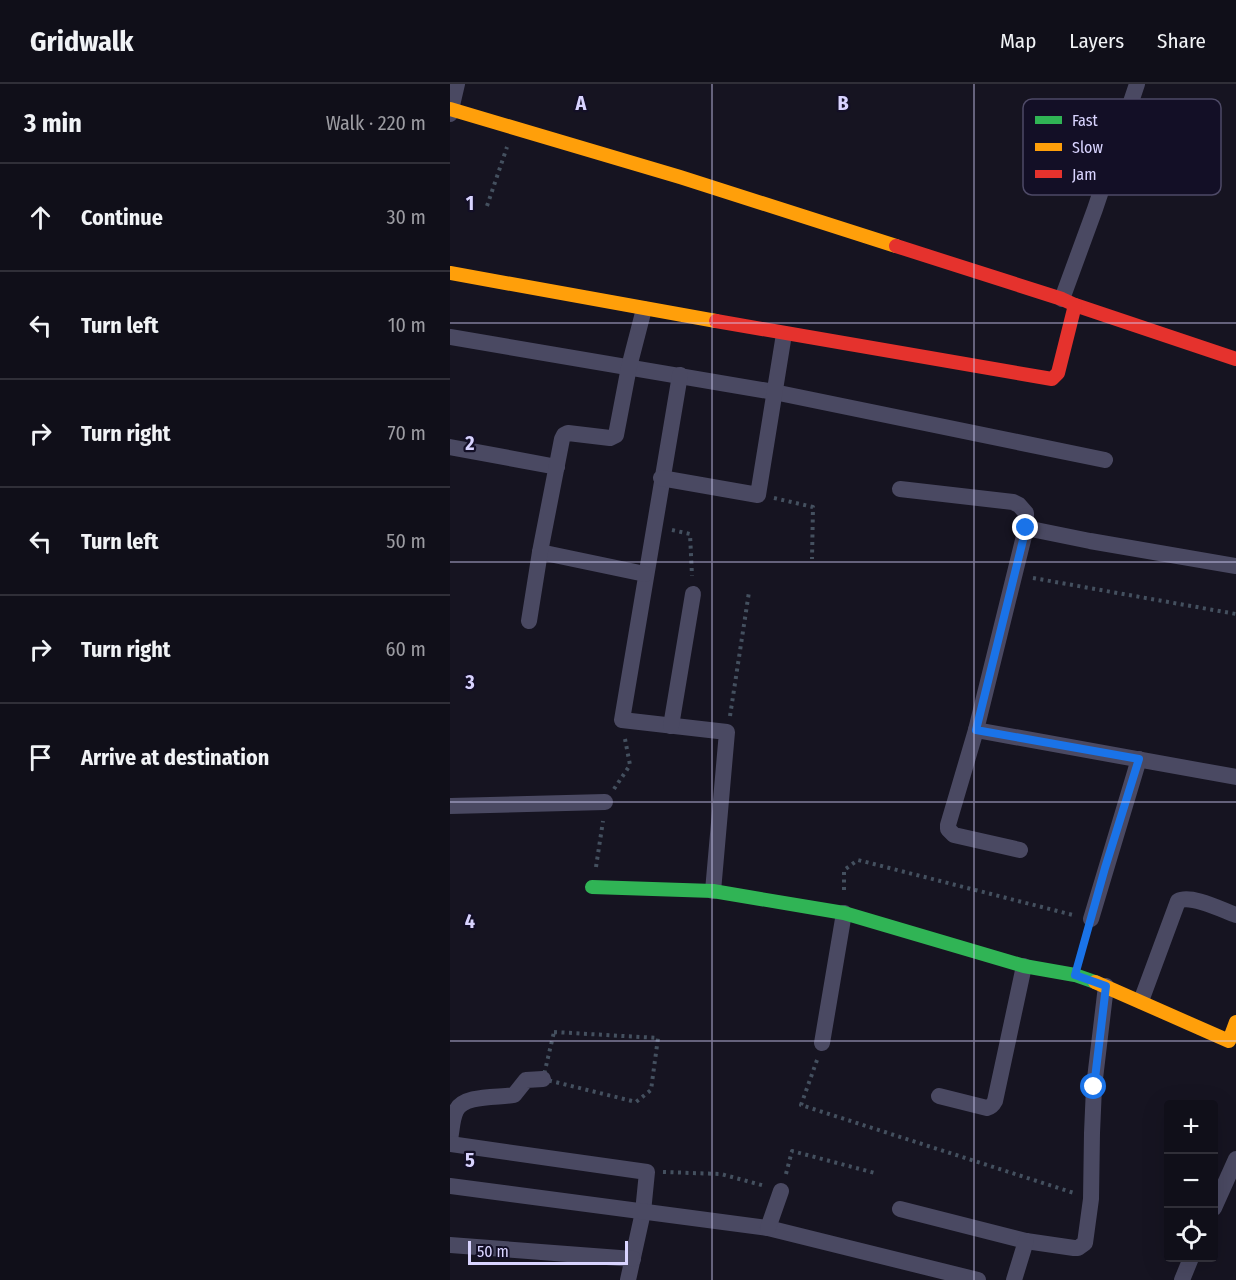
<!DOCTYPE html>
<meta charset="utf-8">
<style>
:root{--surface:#100f19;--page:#1e1d26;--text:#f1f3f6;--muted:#9c9ca2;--line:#302f38}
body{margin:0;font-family:"Fira Sans Condensed",sans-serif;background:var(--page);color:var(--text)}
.controls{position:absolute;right:18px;bottom:18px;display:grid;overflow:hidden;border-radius:6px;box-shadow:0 6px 24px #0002}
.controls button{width:54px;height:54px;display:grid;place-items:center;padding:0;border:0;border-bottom:2px solid var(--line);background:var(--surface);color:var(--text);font:30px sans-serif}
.scale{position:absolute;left:18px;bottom:15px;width:160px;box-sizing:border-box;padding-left:6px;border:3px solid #d9d4ff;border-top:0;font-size:16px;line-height:21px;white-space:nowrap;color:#d9d4ff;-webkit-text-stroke:4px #130f26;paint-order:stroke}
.stop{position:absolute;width:18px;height:18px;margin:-14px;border:4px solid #1a73e8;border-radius:50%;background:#fff}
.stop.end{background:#1a73e8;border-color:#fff;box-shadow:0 2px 6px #0008}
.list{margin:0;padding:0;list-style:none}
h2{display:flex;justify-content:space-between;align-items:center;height:78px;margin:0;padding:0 24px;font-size:26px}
h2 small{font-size:20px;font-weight:400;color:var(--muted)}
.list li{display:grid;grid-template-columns:39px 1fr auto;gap:18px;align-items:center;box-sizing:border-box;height:108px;padding:0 24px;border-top:2px solid var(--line)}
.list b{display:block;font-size:22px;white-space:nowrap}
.list em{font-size:20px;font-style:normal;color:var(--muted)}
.icon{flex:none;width:33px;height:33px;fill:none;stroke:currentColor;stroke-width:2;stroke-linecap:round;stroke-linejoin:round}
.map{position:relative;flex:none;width:786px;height:1196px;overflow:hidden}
header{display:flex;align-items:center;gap:36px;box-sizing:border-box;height:84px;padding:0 30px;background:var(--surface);border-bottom:2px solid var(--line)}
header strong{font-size:28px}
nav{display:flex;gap:33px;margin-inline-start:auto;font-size:21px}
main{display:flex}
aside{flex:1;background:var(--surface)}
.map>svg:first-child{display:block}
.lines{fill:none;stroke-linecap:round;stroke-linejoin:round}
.path{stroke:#44505f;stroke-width:4;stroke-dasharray:3 4.5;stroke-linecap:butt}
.street{stroke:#4a4962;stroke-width:16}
.fast{stroke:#30b455;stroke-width:14}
.slow{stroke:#ff9f0a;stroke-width:14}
.jam{stroke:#e5322d;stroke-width:14}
.route{stroke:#1a73e8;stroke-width:8}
.grid{fill:none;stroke:#d9d4ff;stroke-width:1.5;stroke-opacity:0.55}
.key{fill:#130f26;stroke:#4e4a67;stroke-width:1.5}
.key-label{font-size:16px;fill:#d9d4ff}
.grid-label{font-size:20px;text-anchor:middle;font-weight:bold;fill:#d9d4ff;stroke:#130f26;stroke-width:4.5;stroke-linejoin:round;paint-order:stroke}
</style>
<header>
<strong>Gridwalk</strong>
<nav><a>Map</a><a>Layers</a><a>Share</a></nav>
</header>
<main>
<aside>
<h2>3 min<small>Walk · 220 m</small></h2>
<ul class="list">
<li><svg class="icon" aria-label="ahead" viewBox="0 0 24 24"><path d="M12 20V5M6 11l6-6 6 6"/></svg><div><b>Continue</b></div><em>30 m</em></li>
<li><svg class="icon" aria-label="left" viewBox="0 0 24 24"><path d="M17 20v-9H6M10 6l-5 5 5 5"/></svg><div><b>Turn left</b></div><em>10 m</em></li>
<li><svg class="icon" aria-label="right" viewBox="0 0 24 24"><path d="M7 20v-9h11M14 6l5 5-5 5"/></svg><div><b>Turn right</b></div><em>70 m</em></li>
<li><svg class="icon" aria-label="left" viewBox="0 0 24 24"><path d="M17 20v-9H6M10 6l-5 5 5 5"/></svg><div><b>Turn left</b></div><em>50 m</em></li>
<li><svg class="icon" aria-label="right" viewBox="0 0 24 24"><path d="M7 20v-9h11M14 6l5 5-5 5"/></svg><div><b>Turn right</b></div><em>60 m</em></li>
<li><svg class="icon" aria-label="arrive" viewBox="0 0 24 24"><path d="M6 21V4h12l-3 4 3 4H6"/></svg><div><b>Arrive at destination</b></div></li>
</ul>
</aside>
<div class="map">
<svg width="786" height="1196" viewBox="0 0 786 1196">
<rect width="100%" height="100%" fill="#161421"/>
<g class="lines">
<!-- path -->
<g class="path">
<path d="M37,122L57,63"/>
<path d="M324,414L363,423L362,475"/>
<path d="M222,446L240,450L242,492"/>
<path d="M583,494L786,530"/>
<path d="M280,632L299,508"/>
<path d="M164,705L180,681L175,655"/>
<path d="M146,783L153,737"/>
<path d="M394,806V786L408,776L623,831"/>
<path d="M631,870L636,851"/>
<path d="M104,948L208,954L201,1006L186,1018L93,995Z"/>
<path d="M367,976L351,1021L624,1109"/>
<path d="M213,1088L271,1090L315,1102"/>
<path d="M336,1090L342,1067L425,1089"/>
</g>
<!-- street -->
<g class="street">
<path d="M0,30L7,0"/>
<path d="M612,215L645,125L687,0"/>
<path d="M0,253L324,308L655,376"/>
<path d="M230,291L172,636L277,648L263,807"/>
<path d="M0,363L107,383"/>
<path d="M211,394L308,411L334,250"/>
<path d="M450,405L563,418L569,421L576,429V444L526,646L498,741V745L504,751L570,766"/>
<path d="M576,444L640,457L786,482"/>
<path d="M90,468L195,490"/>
<path d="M79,537L90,468L112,355L114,351L118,349L160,354L166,351L179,283L194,225"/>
<path d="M221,642L243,510"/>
<path d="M526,646L786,693"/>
<path d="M0,722L155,718"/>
<path d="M641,835L689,675"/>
<path d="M691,917L728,817C741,810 772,826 786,831"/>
<path d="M372,959L394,829"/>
<path d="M489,1012L537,1024C541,1023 543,1021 545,1017L574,882"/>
<path d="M0,1055C2,1046 2,1035 6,1027C13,1010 49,1014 64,1011L76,996L93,995"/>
<path d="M0,1060L197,1088L193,1128L178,1196"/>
<path d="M0,1102L318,1144L528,1196"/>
<path d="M764,1124L786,1075"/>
<path d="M450,1125L576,1157L624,1164H628L635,1159L641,1115L642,1049L644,1003L656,902"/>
<path d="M318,1144L331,1107"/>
<path d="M0,1161L183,1175"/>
<path d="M564,1196L576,1157"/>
<path d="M732,1196L741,1174"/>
</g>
<!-- fast -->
<path class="fast" d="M142,803L263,807L394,829L574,882L625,891L645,898"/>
<!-- slow -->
<g class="slow">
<path d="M0,25L230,93L446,162"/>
<path d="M0,189L266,237"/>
<path d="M645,898L779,957L786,938"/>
</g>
<!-- jam -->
<g class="jam">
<path d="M446,162L612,215L625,221L786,275"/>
<path d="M266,237L602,295L608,289L625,221"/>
</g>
</g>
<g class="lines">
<!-- route -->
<path class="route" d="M576,444L526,646L689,675L655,784L625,891L656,902L644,1003"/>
</g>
<!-- grid -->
<path class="grid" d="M262,0V1196M524,0V1196M0,239H786M0,478H786M0,718H786M0,957H786"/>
<!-- legend -->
<rect x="573" y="15" width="198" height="96" rx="9" class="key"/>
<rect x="585" y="32" width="27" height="8" fill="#30b455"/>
<rect x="585" y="59" width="27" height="8" fill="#ff9f0a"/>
<rect x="585" y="86" width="27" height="8" fill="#e5322d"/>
<g class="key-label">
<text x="622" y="42">Fast</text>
<text x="622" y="69">Slow</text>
<text x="622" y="96">Jam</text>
</g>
<g class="grid-label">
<text x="131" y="26">A</text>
<text x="393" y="26">B</text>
<text x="20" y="126">1</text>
<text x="20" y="366">2</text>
<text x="20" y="605">3</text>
<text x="20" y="844">4</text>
<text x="20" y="1083">5</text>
</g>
</svg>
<div class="controls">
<button>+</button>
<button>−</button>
<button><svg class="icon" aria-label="locate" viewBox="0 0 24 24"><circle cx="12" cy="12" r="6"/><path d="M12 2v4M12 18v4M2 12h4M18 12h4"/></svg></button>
</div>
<div class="scale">50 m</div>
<div class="stop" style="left:644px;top:1003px"></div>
<div class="stop end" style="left:576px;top:444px"></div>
</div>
</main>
